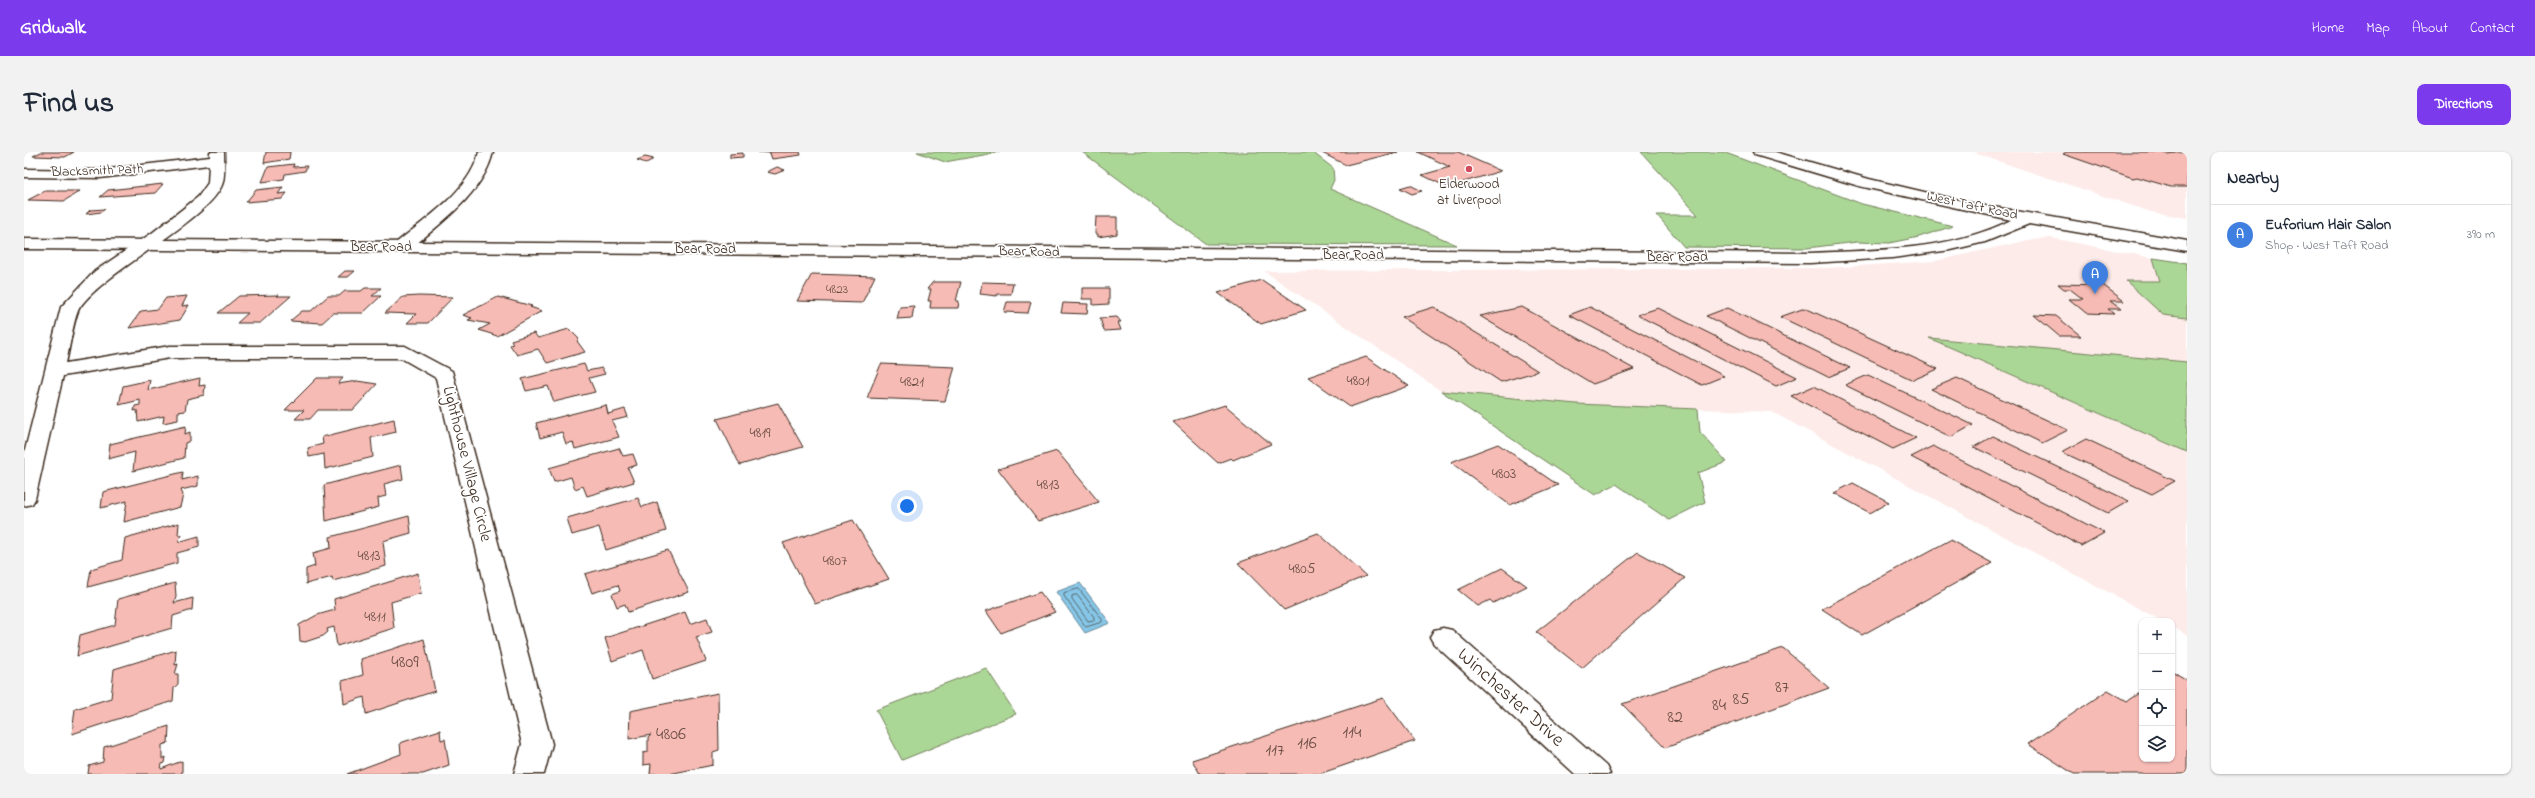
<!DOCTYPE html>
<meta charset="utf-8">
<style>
:root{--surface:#fff;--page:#f2f2f3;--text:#1f2937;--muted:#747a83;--line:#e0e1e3;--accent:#7c3aed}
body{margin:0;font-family:"Indie Flower",sans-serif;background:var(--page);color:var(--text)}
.controls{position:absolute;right:12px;bottom:12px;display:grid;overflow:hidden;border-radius:8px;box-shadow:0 1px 3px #0004}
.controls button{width:36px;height:36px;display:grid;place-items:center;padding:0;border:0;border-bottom:1px solid var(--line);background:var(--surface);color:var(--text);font:20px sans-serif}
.you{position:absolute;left:883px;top:354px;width:14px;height:14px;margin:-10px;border:3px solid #fff;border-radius:50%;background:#1a73e8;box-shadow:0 0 0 6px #1a73e833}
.badge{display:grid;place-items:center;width:26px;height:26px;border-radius:50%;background:var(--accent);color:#fff;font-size:13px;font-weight:700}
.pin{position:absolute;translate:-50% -33px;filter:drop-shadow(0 1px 2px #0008)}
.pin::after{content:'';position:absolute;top:21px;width:14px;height:12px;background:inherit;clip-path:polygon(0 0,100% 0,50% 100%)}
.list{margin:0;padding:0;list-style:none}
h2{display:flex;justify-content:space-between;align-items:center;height:52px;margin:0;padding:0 16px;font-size:17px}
h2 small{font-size:13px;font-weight:400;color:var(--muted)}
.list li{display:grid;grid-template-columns:26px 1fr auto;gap:12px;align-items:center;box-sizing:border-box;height:60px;padding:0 16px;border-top:1px solid var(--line)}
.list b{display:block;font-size:15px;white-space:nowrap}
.list p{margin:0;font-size:13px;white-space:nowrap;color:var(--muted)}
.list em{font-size:13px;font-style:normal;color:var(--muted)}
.icon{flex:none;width:22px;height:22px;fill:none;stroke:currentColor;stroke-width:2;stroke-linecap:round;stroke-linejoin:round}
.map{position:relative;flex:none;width:2163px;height:622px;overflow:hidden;border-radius:8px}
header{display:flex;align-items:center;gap:24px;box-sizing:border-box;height:56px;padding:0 20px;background:var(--accent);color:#fff}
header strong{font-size:19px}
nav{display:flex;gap:22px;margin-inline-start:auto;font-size:14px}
.intro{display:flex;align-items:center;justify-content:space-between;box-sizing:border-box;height:96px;padding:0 24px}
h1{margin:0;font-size:28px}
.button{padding:10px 18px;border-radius:8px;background:var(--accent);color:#fff;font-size:14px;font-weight:700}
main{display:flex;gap:24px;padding:0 24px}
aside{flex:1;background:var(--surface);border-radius:8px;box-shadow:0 1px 3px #0004}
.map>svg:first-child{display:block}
.built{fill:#fdebe9}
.green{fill:#abd796;stroke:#73805a}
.water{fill:#86c6e7;stroke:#688897}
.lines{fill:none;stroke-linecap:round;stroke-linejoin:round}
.shore{stroke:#59686e;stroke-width:1}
.building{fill:#f7bbb5;stroke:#3b2a1e}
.street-casing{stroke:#3b2a1e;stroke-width:3}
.secondary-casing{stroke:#3b2a1e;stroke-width:3}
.street{fill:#fff;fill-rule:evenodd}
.secondary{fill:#fff;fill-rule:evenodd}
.poi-dot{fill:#d1495b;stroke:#fff;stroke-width:1.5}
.labels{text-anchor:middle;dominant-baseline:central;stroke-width:3.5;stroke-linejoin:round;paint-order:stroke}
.far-number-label{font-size:13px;fill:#6a4e44}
.far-street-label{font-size:14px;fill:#3b2a1e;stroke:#fff}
.far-poi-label{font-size:14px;fill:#3b2a1e;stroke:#fff}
.number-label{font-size:15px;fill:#6a4e44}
.street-label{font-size:17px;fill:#3b2a1e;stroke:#fff}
.near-number-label{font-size:18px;fill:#6a4e44}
.near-street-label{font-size:20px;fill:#3b2a1e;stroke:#fff}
</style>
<header>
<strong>Gridwalk</strong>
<nav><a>Home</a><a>Map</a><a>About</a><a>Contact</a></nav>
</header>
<div class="intro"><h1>Find us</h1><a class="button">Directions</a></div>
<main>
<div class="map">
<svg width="2163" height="622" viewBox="0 0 2163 622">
<rect width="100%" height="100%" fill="#fff"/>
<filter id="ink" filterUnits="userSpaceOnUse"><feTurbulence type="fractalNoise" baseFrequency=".025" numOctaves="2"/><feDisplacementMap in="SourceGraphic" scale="8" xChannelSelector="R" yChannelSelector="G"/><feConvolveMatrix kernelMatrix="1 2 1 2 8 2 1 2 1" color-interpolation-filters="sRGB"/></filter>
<g filter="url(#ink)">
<!-- built -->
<g class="built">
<path d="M1947,0H2163V66L2127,60Z"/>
<path d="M2027,86L2129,106L2136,129H2103L2153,166H2163V210L1907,187L2163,300V483L2148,475V469H2138L1748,260L1552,252L1417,239L1240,119L1803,116L1911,109L2005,88Z"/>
</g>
<!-- green -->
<g class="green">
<path d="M893,0H976L921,10Z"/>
<path d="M1058,0H1288L1309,16L1310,28L1306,37L1433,93L1182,92Z"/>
<path d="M1617,0H1699L1838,52L1929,74L1895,85L1865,91L1833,90L1783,96L1660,95L1633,63H1674Z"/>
<path d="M2129,106L2163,111V166L2139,163L2102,129H2136Z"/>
<path d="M1905,186L2163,210V300Z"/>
<path d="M1417,239L1552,252L1674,257L1676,280L1703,310L1674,321L1681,350L1645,368L1592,332L1571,343Z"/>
<path d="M962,516L992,562L878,608L852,558Z"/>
</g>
<!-- water -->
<path class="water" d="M1056,431L1086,471L1061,481L1032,440Z"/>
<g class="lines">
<!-- shore -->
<g class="shore">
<path d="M1055,437L1078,467V470L1062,475L1040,444V441Z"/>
<path d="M1053,443L1070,465V468L1064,469L1048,447V444Z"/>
</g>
</g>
<!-- building -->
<g class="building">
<path d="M17,0H50L41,5L9,4Z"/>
<path d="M242,0H266V1L265,7L240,11Z"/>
<path d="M734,0H776L777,3L748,7L746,1Z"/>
<path d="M1296,0H1374L1322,13Z"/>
<path d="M1394,0H1434L1477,19L1423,35L1398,23L1426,15Z"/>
<path d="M2042,0H2136L2143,2L2163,0V35H2147L2113,25L2109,26L2039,2Z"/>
<path d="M719,1V5L706,6V2Z"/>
<path d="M621,5L630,7L622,11L613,8Z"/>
<path d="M270,12L269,15L283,14L281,19L261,22L260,27L238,30L244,15Z"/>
<path d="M753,15L761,18L751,22L743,20Z"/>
<path d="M139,32L131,41L76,45L84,38Z"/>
<path d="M1386,33L1398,39L1388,42L1376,36Z"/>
<path d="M259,35L254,42L263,41L258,47L222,50L232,38Z"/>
<path d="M21,39H56L40,49L4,48Z"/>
<path d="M81,57L77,60L62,62L66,58Z"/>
<path d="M1072,65H1093V82L1074,85V82H1071Z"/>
<path d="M321,119H331L324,125H314Z"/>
<path d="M788,122L851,124L838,151L773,149Z"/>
<path d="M1238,128L1282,158L1237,172L1194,141Z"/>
<path d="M909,130H937L932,149H935L934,156H906L907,149H904L907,137H903Z"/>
<path d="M958,130L989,131L987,142H973V144L956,142Z"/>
<path d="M2034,132L2079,133L2100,149H2086L2097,157H2084L2090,162L2062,161L2045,147H2059L2046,137H2040Z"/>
<path d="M341,136H357L348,144H357L339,161H309L298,171L266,169L278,159H287L304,144H315L321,139H337Z"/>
<path d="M1058,136H1085V152L1069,153V147H1058Z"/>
<path d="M255,143L253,144H267L236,171H213L224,161H194L215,144Z"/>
<path d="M163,144L158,154L165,153L156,168L105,176L117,159L134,157L142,146Z"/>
<path d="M395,144L429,145L404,171H383L392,162L361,161L379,145Z"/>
<path d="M474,145L508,154L506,155L518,159L473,184L455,178L466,172L444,168L448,166L439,163Z"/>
<path d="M983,150H1007L1004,161L980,160Z"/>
<path d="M1039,151L1064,152L1063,162L1037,161Z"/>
<path d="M890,154L888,166L873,167L876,155Z"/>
<path d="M1410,155L1514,219L1477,230L1378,165Z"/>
<path d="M1498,155L1610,217L1569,232L1456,164Z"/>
<path d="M1566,155L1700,224L1678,233L1545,163Z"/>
<path d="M1634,156L1773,225L1752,234L1613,163Z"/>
<path d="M1703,156L1826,216L1804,225L1682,164Z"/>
<path d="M1781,156L1914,217L1889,228L1756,165Z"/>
<path d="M2010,163L2032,164L2057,184H2035Z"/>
<path d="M1093,165L1097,170H1094L1097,178L1080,179L1076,166Z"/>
<path d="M545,177L555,187L553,189L561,200L523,211L514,197L493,203L486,193L489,192L487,188L510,181L514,186Z"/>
<path d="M1342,205L1385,234L1326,255L1284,225Z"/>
<path d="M560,212L563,219L578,216L581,222L565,226L571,240L530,250L524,234L502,239L498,227Z"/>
<path d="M857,212L931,215L921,249L843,246Z"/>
<path d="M1844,223L1949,273L1927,285L1821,233Z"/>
<path d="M176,226L175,234L181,233L180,243L163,247L161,259L154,260V268L139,271L140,264L114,270L113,258L110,259L111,254L116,253V248L95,253L99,234L126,228L124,238Z"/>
<path d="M293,226H319L314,232L333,229L353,232L329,258H294L286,267H271L280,258H261Z"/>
<path d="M1933,226L2044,278L2018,291L1907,237Z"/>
<path d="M1790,234L1892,286L1869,297L1767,244Z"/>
<path d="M754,251L779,295L716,313L693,267Z"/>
<path d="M582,253L584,262L601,257L604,265L588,269L595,285L551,297L549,290L542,292L538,280L516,286L512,271Z"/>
<path d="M1201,253L1247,292L1209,308L1207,306L1194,311L1149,270Z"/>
<path d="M370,267L372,280L347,286L349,305L301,317L300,302L285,305L284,296L299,292L298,285Z"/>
<path d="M162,274L161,282L166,280V289L161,291L160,306L109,319L111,300L84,307L86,292Z"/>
<path d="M1969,284L2105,349L2084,361L1950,295Z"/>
<path d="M2062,287L2151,329L2128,342L2038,300Z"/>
<path d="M1474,292L1534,333L1486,353L1427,310Z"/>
<path d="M1909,294L2080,381L2057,394L1887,305Z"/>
<path d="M595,296L599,304L609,302L613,313L604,316L610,330L563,344L559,334L551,337L547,325L530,330L525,316Z"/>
<path d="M1033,299L1075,350L1014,369L974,317Z"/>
<path d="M377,313L379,327L360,332L362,344L354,346L355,355L302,369L300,333Z"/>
<path d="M159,320L158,328L174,324V334L157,338L159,343L156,355L100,370L103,349L77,356L79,340Z"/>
<path d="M1829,331L1865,350L1846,361L1810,341Z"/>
<path d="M614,346L618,355L633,350L642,379L582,398L575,375L548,383L543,366Z"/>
<path d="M385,364L387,381L359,389L362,414L309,429L308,425L282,432V417L291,414L289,401L307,396L306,385Z"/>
<path d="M829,368L865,427L791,452L759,391Z"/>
<path d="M155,371L154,383H157L154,390L175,384V395L153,401V411L64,435L67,417L98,408L101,386Z"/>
<path d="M1294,381L1342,424L1260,458L1214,411Z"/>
<path d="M1926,388L1968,411L1838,483L1798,457Z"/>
<path d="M644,398L665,440L604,460L601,452L593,455L588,442L596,439L594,433L568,441L561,422Z"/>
<path d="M1614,400L1661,426L1558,516L1512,480Z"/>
<path d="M1478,416L1503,434L1469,451L1466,448L1454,454L1434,438Z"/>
<path d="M394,421L397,441L367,450L370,476L313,494L310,475L303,477L304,480L299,484L281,490L276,489L275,473L293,463L311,458L310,447Z"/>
<path d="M151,431L152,444L150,451L169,446L168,458L149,464L148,476L53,504L56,483L91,473L94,447Z"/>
<path d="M1016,440L1031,460L977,481L962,459Z"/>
<path d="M661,460L666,472L683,466L688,480L672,485L682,509L628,527L619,498L588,509L581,486Z"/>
<path d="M400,487L411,539L342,562L340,545L320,552L318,529L339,523L337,507Z"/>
<path d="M1759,496L1805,536L1641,596L1598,552Z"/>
<path d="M152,498L151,513L154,512L151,522H154V532L150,536L149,549L48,582L51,557L87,546L90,517Z"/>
<path d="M2148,519L2163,528V622H2050L2004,592L2084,538L2103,549L2118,539V607H2148Z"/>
<path d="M694,541L695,598L689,600V613L645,622H626L627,612L619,613V601L624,600V586L627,583L605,587L606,559Z"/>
<path d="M1359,546L1391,589L1295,622H1176L1168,608Z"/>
<path d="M145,574L144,591L138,593V607L142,605L141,611L138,612L137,617L158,609V622H64L65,614L79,610L80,595Z"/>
<path d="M416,578L417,588L421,587L425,613L399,622H323L377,602L376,591Z"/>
</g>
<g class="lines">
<!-- street casing -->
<g class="street-casing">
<g id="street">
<path d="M186,0H200C200,9 201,21 199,30C190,65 82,118 56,155C50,163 45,200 42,211L146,194H381L428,219L528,592L520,622H490L498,592L412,226L377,206H146L39,224L11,347L8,352L0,354V302L37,155L71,119L128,81L174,45L184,31L185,13L76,26L0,25V17L76,18L186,5Z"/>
<path d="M455,0H469C460,41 414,73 384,99H372L370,95L372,91C401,67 446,39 455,0Z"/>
<path d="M1419,476L1428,478L1582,614L1586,622H1551L1410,492L1406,485L1410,478Z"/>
</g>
</g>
<!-- secondary casing -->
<g class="secondary-casing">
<path id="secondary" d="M1729,0H1751L1845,27L1947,51L2163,89V99L2005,72L1961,90L1927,98L1868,106L1786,111L0,97V87L1786,101C1852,98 1926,99 1987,68L1835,34L1731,3Z"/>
</g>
<!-- street -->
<use href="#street" class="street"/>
<!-- secondary -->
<use href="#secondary" class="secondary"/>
</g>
</g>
<!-- markers -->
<circle class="poi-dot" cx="1445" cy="17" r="4"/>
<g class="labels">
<!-- far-number labels -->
<g class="far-number-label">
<text x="813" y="137">4823</text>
</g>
<!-- far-street labels -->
<g class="far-street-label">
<text transform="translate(73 19) rotate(-2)">Blacksmith Path</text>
<text transform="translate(1948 54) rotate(12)">West Taft Road</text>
<text x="357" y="95">Bear Road</text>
<text x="681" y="97">Bear Road</text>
<text transform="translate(1005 100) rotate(1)">Bear Road</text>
<text x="1329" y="103">Bear Road</text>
<text x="1653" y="105">Bear Road</text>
</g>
<!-- far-poi labels -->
<g class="far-poi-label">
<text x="1445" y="32">Elderwood<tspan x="1445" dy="16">at Liverpool</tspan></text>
</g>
<!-- number labels -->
<g class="number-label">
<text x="1334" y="229">4801</text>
<text x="888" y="230">4821</text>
<text x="736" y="281">4819</text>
<text x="1480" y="322">4803</text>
<text x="1024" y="333">4813</text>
<text x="345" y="404">4813</text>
<text x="811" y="409">4807</text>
<text x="1278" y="417">4805</text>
<text x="351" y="465">4811</text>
</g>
<!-- street labels -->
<g class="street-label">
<text transform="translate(443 312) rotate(76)">Lighthouse Village Circle</text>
</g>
<!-- near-number labels -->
<g class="near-number-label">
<text x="381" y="511">4809</text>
<text x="1758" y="536">87</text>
<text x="1717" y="548">85</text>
<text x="1695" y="554">84</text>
<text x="1651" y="566">82</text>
<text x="1328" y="581">114</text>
<text x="647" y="583">4806</text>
<text x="1283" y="592">116</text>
<text x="1251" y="599">117</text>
</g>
<!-- near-street labels -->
<g class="near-street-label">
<text transform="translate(1486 546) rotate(42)">Winchester Drive</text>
</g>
</g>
</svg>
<div class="controls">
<button>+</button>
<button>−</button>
<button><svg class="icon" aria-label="locate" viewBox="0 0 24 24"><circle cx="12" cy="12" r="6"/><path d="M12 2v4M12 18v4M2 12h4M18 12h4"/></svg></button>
<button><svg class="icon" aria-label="layers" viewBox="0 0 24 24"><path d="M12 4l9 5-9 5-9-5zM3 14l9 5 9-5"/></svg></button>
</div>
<div class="you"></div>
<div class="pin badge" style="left:2071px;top:142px;background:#3f7fe0">A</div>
</div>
<aside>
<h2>Nearby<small></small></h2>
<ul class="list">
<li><span class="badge" style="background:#3f7fe0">A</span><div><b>Euforium Hair Salon</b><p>Shop · West Taft Road</p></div><em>390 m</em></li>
</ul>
</aside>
</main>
